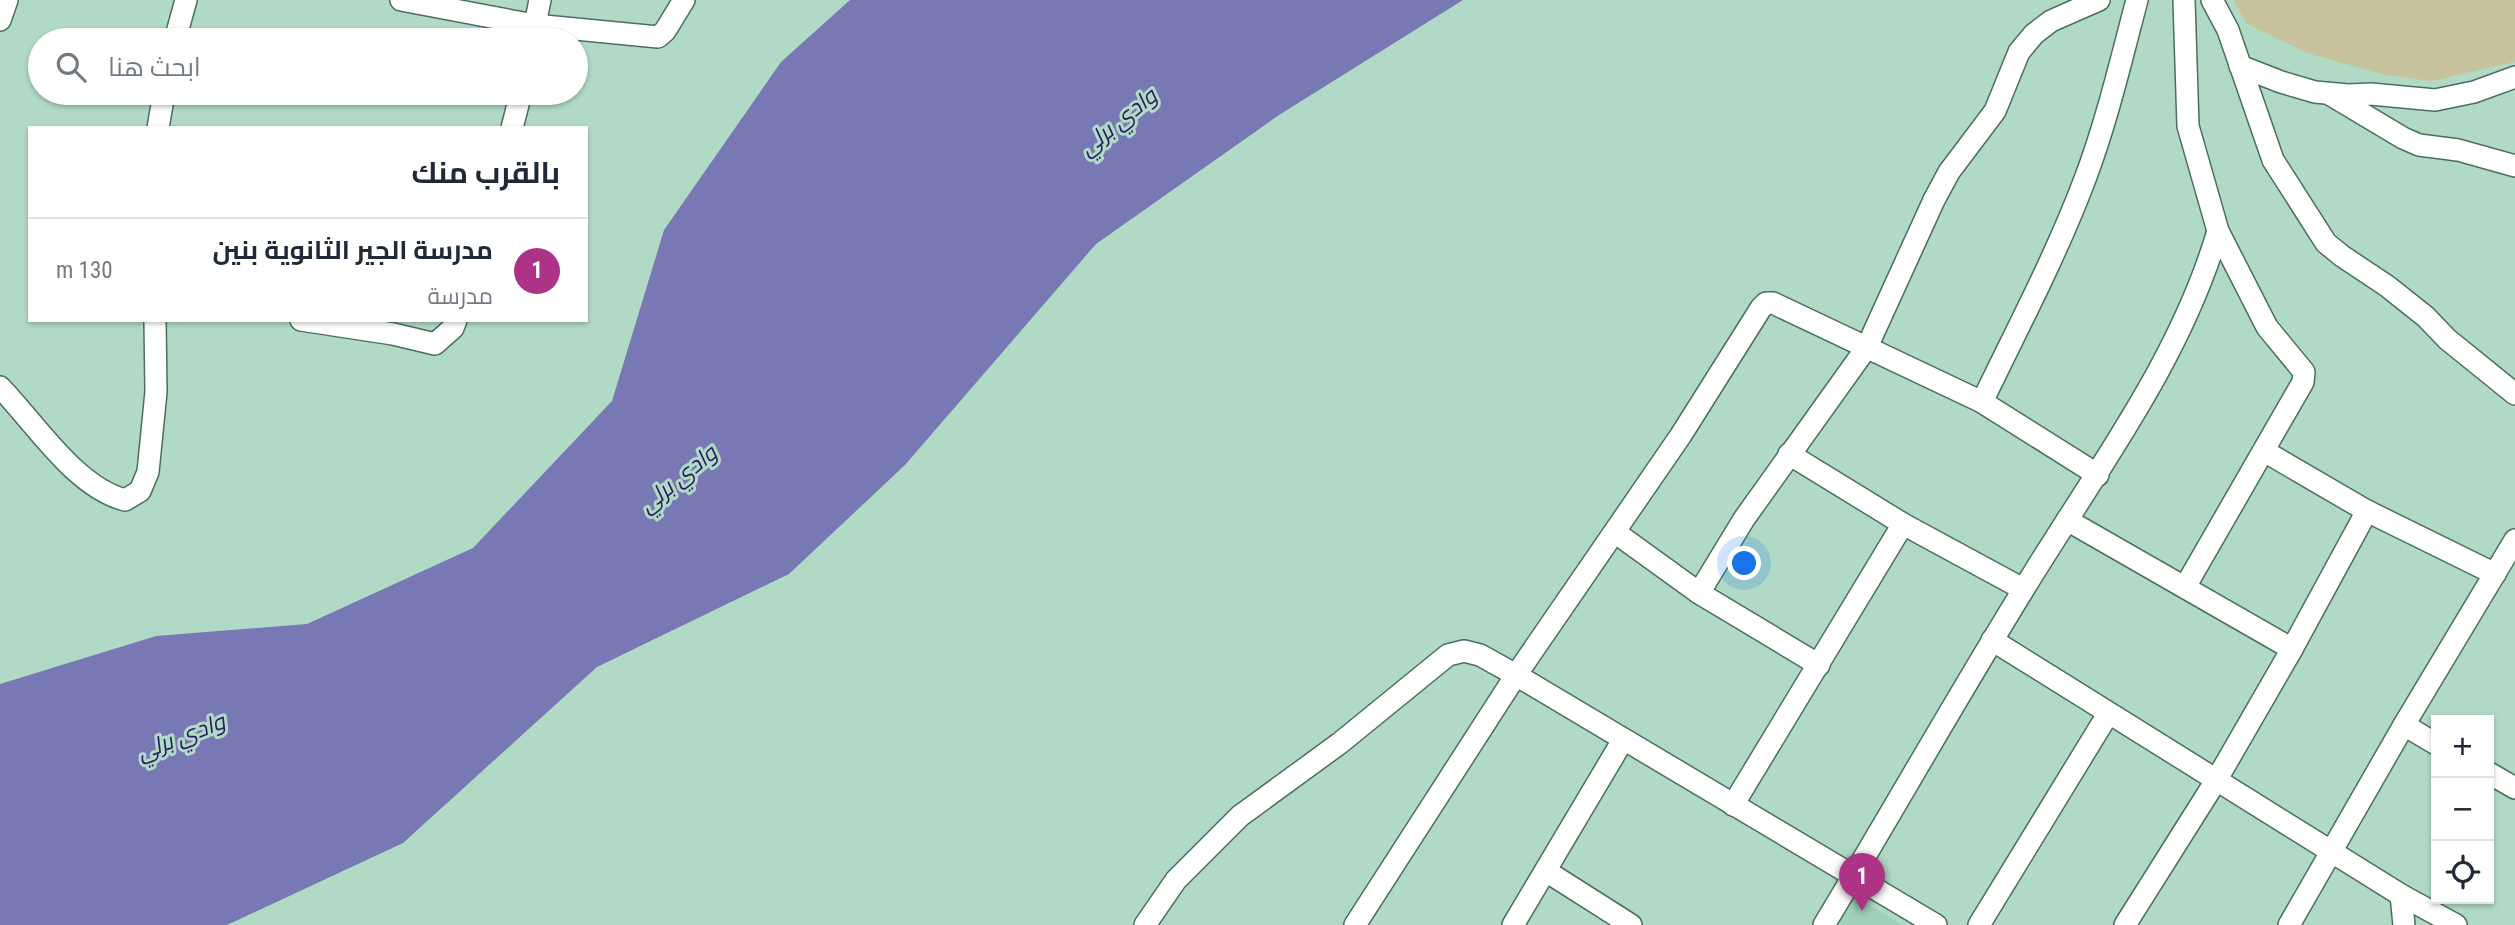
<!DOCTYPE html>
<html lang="ar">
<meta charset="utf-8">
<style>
:root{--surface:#fff;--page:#f2f2f3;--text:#1f2937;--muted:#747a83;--line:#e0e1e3;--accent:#ad3386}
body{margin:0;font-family:"Roboto Condensed",Cairo,sans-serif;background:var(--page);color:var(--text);direction:rtl}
.controls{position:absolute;right:21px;bottom:21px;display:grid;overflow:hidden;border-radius:0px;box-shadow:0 2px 5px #0004}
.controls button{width:63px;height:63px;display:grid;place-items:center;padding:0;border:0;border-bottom:2px solid var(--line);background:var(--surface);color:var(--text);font:35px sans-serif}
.you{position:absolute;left:1745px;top:564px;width:24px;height:24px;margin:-18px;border:5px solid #fff;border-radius:50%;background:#1a73e8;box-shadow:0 0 0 10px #1a73e833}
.badge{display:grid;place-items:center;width:46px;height:46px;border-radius:50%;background:var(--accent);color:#fff;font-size:23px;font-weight:700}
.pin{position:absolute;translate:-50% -58px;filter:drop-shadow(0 2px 4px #0008)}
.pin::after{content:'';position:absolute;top:37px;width:24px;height:21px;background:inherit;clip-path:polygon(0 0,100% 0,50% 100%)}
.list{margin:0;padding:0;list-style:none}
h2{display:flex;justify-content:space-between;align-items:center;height:91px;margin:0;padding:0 28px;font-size:30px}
h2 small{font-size:23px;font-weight:400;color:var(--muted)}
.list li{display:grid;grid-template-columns:46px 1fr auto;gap:21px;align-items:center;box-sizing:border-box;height:105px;padding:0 28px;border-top:2px solid var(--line)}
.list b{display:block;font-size:26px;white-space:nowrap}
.list p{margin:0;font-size:23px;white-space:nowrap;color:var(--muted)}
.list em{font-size:23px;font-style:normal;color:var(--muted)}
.icon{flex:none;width:38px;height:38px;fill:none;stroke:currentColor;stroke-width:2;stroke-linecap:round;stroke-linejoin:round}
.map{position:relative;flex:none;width:2515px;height:925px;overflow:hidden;direction:ltr}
.search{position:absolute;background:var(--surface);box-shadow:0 2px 5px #0004;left:28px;top:28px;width:560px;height:77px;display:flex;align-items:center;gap:18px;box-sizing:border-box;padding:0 24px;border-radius:38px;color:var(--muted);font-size:26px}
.panel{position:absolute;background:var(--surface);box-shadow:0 2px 5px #0004;left:28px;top:126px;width:560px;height:196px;border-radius:0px;direction:rtl}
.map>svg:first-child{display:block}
.built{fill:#a0d1b9}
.green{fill:#c7c39c}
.water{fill:#7879b4}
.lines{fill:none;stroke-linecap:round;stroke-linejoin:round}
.minor-casing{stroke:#4a6f5d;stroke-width:24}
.minor{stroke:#fff;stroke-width:21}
.labels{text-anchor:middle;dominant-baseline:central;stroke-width:6;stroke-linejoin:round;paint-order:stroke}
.water-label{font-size:23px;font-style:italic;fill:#281d65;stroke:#b1dac6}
</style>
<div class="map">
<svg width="2515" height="925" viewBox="0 0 2515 925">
<rect width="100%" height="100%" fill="#b1dac6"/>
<!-- built -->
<path class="built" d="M1855,896L1902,925H1838Z"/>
<!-- green -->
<path class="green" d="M2233,0H2515V62L2431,81L2385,75L2307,53L2247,24Z"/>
<!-- water -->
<path class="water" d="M850,0H1463L1279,115L1096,244L905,465L789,574L597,667L403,843L227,925H0V684L156,636L307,624L473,548L612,401L664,230L781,62Z"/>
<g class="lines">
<!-- minor casing -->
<g class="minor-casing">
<g id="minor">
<path d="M401,0L534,25L658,37L665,31L684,0"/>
<path d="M2184,0L2188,126L2218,231L2267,327L2304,372L2303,382L2185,587"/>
<path d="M2212,0L2228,30L2273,160L2326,243L2342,256L2387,286L2426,317L2447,339L2515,394"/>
<path d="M0,20L7,0"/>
<path d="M175,40L186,0"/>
<path d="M532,40L540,0"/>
<path d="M2240,66L2281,82L2315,92L2348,95L2371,94L2435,100L2474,92L2515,77"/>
<path d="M2331,95L2403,138L2419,145L2458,150L2515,166"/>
<path d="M158,128L164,93"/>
<path d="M512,128L521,93"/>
<path d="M301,320L393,334L435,344L453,328L456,320"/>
<path d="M0,387C35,423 75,487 125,500L140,491L148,472L156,392L155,320"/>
<path d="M1982,402C2017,329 2056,256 2085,179C2107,121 2121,60 2137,0"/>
<path d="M2264,451L2367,511L2495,574"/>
<path d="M1789,454L1903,524L2023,589"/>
<path d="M2067,520L2292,649"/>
<path d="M1616,533L1699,593L1819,665"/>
<path d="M1699,593L1744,519L1867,347L1934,200L1949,172L1995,111L2019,52L2034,34L2051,21L2099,0"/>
<path d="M1992,640L2401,895L2404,925"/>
<path d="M2404,725L2436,744"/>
<path d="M2489,773L2515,788"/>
<path d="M1733,805L1903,524"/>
<path d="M1546,871L1631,925"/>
<path d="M2401,895L2456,925"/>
<path d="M1145,925L1176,880L1240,816L1340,743L1448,655L1464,651L1480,655L1516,675L1936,925"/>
<path d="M1355,925L1516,675L1681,435L1761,308L1766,303H1773L1982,402L2098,475"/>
<path d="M1513,925L1623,740"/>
<path d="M1824,925C1894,809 1961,690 2033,574C2101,464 2181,357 2218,231"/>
<path d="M1979,925L2108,714"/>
<path d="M2125,925L2217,779L2292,649L2367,511"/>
<path d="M2289,925L2404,725L2515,540"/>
</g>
</g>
<!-- minor -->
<use href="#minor" class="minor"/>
</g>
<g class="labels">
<!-- water labels -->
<g class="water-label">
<text transform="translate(1118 122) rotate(-39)">وادي برلي</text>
<text transform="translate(678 479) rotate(-39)">وادي برلي</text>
<text transform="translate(181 737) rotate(-21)">وادي برلي</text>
</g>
</g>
</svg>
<div class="controls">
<button>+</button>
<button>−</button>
<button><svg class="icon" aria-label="locate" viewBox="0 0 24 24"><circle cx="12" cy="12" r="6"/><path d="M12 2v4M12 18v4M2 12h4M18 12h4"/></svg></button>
</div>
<div class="you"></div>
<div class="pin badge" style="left:1862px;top:911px">1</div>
<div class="search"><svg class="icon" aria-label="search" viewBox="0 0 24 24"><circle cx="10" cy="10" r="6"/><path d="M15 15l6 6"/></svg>ابحث هنا</div>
<section class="panel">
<h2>بالقرب منك<small></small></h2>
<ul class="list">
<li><span class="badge">1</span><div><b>مدرسة الجير الثانوية بنين</b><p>مدرسة</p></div><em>130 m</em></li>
</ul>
</section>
</div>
